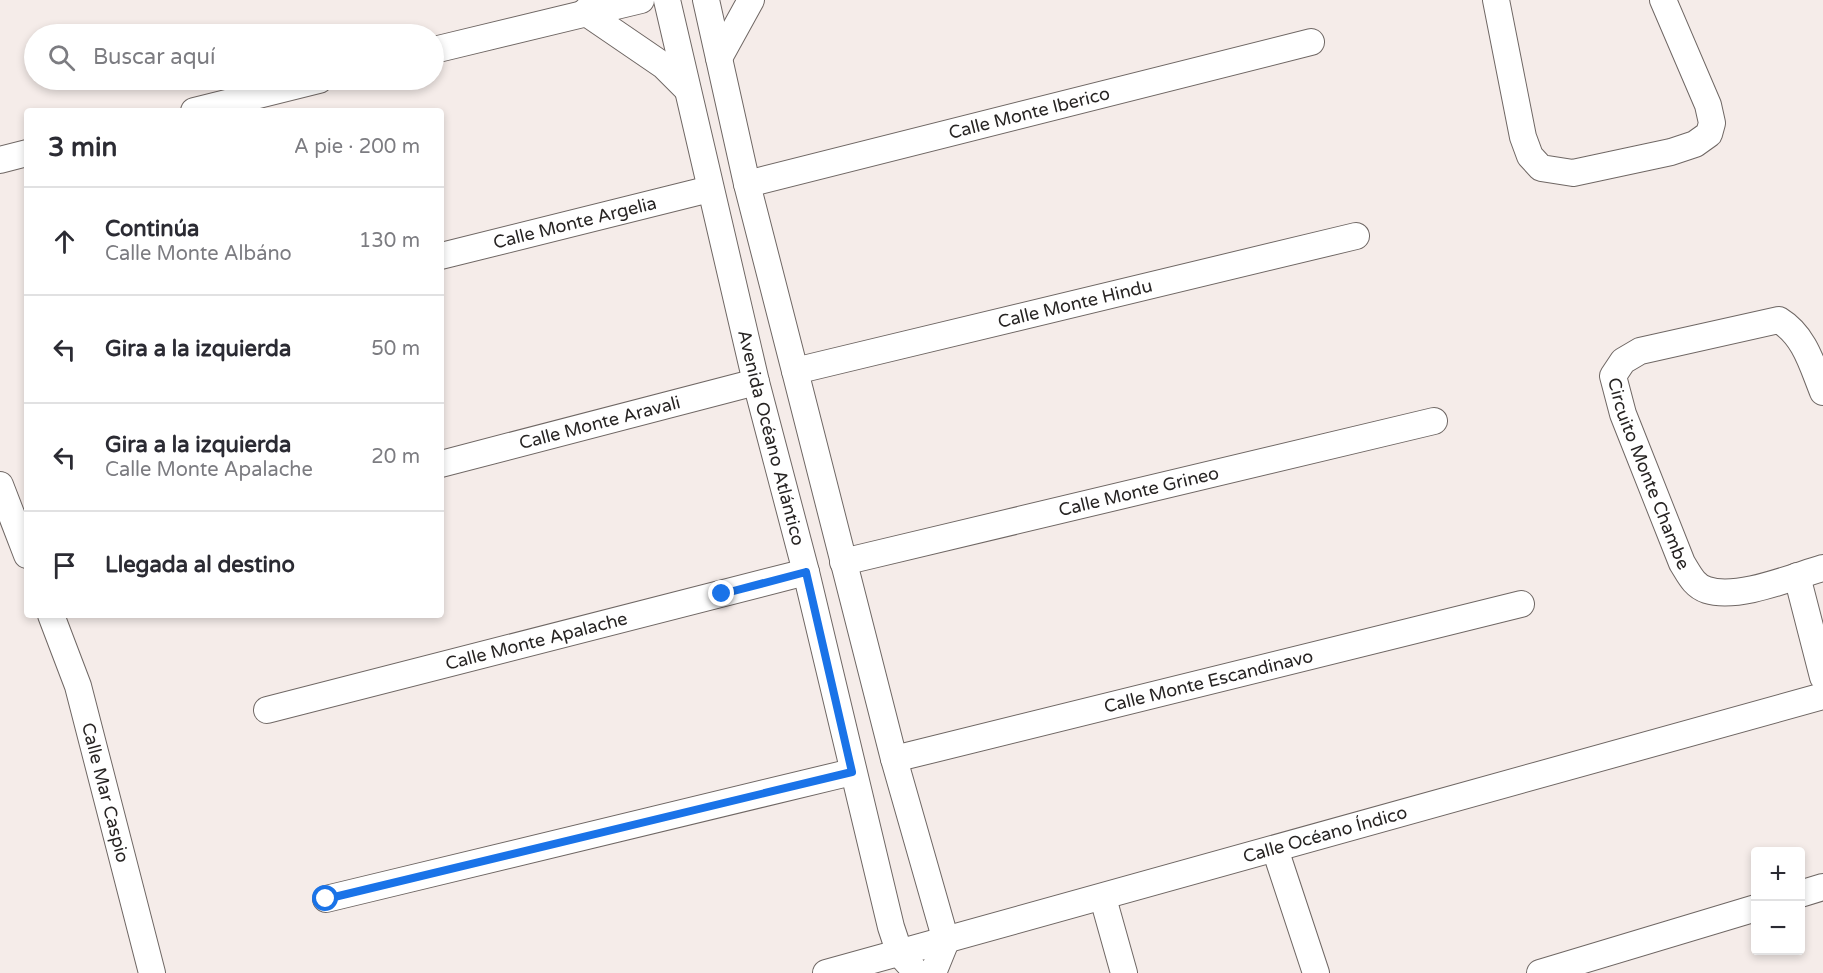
<!DOCTYPE html>
<html lang="es">
<meta charset="utf-8">
<style>
:root{--surface:#fff;--page:#f2f2f3;--text:#2b2b33;--muted:#7c7c81;--line:#e1e1e2}
body{margin:0;font-family:"Varela Round",sans-serif;background:var(--page);color:var(--text)}
.controls{position:absolute;right:18px;bottom:18px;display:grid;overflow:hidden;border-radius:6px;box-shadow:0 3px 9px #0003}
.controls button{width:54px;height:54px;display:grid;place-items:center;padding:0;border:0;border-bottom:2px solid var(--line);background:var(--surface);color:var(--text);font:30px sans-serif}
.stop{position:absolute;width:18px;height:18px;margin:-14px;border:4px solid #1a73e8;border-radius:50%;background:#fff}
.stop.end{background:#1a73e8;border-color:#fff;box-shadow:0 2px 6px #0008}
.list{margin:0;padding:0;list-style:none}
h2{display:flex;justify-content:space-between;align-items:center;height:78px;margin:0;padding:0 24px;font-size:26px}
h2 small{font-size:20px;font-weight:400;color:var(--muted)}
.list li{display:grid;grid-template-columns:39px 1fr auto;gap:18px;align-items:center;box-sizing:border-box;height:108px;padding:0 24px;border-top:2px solid var(--line)}
.list b{display:block;font-size:22px;white-space:nowrap}
.list p{margin:0;font-size:20px;white-space:nowrap;color:var(--muted)}
.list em{font-size:20px;font-style:normal;color:var(--muted)}
.icon{flex:none;width:33px;height:33px;fill:none;stroke:currentColor;stroke-width:2;stroke-linecap:round;stroke-linejoin:round}
.map{position:relative;flex:none;width:1823px;height:973px;overflow:hidden}
.search{position:absolute;background:var(--surface);box-shadow:0 3px 9px #0003;left:24px;top:24px;width:420px;height:66px;display:flex;align-items:center;gap:15px;box-sizing:border-box;padding:0 21px;border-radius:33px;color:var(--muted);font-size:22px}
.panel{position:absolute;background:var(--surface);box-shadow:0 3px 9px #0003;left:24px;top:108px;width:420px;height:510px;border-radius:6px}
.map>svg:first-child{display:block}
.lines{fill:none;stroke-linecap:round;stroke-linejoin:round}
.street-casing{stroke:#6f6764;stroke-width:28}
.street{stroke:#fff;stroke-width:26}
.route{stroke:#1a73e8;stroke-width:8}
.labels{text-anchor:middle;dominant-baseline:central;stroke-width:4.5;stroke-linejoin:round;paint-order:stroke}
.street-label{font-size:18px;fill:#272423;stroke:#f5ece9}
</style>
<div class="map">
<svg width="1823" height="973" viewBox="0 0 1823 973">
<rect width="100%" height="100%" fill="#f5ece9"/>
<g class="lines">
<!-- street casing -->
<g class="street-casing">
<g id="street">
<path id="s1" d="M667,0L756,382L806,572L891,927L900,954L917,973"/>
<path d="M706,0L747,184L795,371L894,759L946,941L933,973"/>
<path d="M1496,0L1523,137L1530,156L1541,168L1573,173L1671,152L1695,144L1709,134L1712,123L1708,105L1663,0"/>
<path d="M592,5L585,12L664,66L687,89"/>
<path d="M434,50L641,0"/>
<path d="M719,58L751,0"/>
<path d="M194,111L319,80"/>
<path d="M0,160L27,153"/>
<path id="s2" d="M747,184L1311,42"/>
<path id="s3" d="M441,256L710,189"/>
<path id="s4" d="M795,371L1356,236"/>
<path id="s5" d="M1823,392C1812,365 1805,336 1779,320L1640,351L1623,361L1613,376L1623,414L1682,563C1689,574 1694,586 1707,590C1738,600 1792,577 1823,568"/>
<path id="s6" d="M441,464L756,382"/>
<path d="M0,485L27,555"/>
<path id="s7" d="M843,562L1434,421"/>
<path d="M1797,576L1823,677"/>
<path id="s8" d="M51,615L78,686L152,973"/>
<path id="s9" d="M267,710L806,572"/>
<path id="s10" d="M894,759L1521,604"/>
<path d="M1275,849L1316,973"/>
<path d="M1800,894L1823,887"/>
<path d="M1103,898L1124,973"/>
<path d="M326,899L852,772"/>
<path id="s11" d="M826,973L1823,696"/>
<path d="M1540,973L1756,908"/>
</g>
</g>
<!-- street -->
<use href="#street" class="street"/>
</g>
<g class="lines">
<!-- route -->
<path class="route" d="M326,899L852,772L806,572L722,594"/>
</g>
<g class="labels">
<!-- street labels -->
<g class="street-label">
<text stroke="none"><textPath href="#s2" startOffset="291">Calle Monte Iberico</textPath></text>
<text stroke="none"><textPath href="#s3" startOffset="138">Calle Monte Argelia</textPath></text>
<text stroke="none"><textPath href="#s4" startOffset="288">Calle Monte Hindu</textPath></text>
<text stroke="none"><textPath href="#s6" startOffset="164">Calle Monte Aravali</textPath></text>
<text stroke="none"><textPath href="#s1" startOffset="450">Avenida Océano Atlántico</textPath></text>
<text stroke="none"><textPath href="#s5" startOffset="370">Circuito Monte Chambe</textPath></text>
<text stroke="none"><textPath href="#s7" startOffset="304">Calle Monte Grineo</textPath></text>
<text stroke="none"><textPath href="#s9" startOffset="278">Calle Monte Apalache</textPath></text>
<text stroke="none"><textPath href="#s10" startOffset="324">Calle Monte Escandinavo</textPath></text>
<text stroke="none"><textPath href="#s8" startOffset="186">Calle Mar Caspio</textPath></text>
<text stroke="none"><textPath href="#s11" startOffset="518">Calle Océano Índico</textPath></text>
</g>
</g>
</svg>
<div class="controls">
<button>+</button>
<button>−</button>
</div>
<div class="stop" style="left:326px;top:899px"></div>
<div class="stop end" style="left:722px;top:594px"></div>
<div class="search"><svg class="icon" aria-label="search" viewBox="0 0 24 24"><circle cx="10" cy="10" r="6"/><path d="M15 15l6 6"/></svg>Buscar aquí</div>
<section class="panel">
<h2>3 min<small>A pie · 200 m</small></h2>
<ul class="list">
<li><svg class="icon" aria-label="ahead" viewBox="0 0 24 24"><path d="M12 20V5M6 11l6-6 6 6"/></svg><div><b>Continúa</b><p>Calle Monte Albáno</p></div><em>130 m</em></li>
<li><svg class="icon" aria-label="left" viewBox="0 0 24 24"><path d="M17 20v-9H6M10 6l-5 5 5 5"/></svg><div><b>Gira a la izquierda</b></div><em>50 m</em></li>
<li><svg class="icon" aria-label="left" viewBox="0 0 24 24"><path d="M17 20v-9H6M10 6l-5 5 5 5"/></svg><div><b>Gira a la izquierda</b><p>Calle Monte Apalache</p></div><em>20 m</em></li>
<li><svg class="icon" aria-label="arrive" viewBox="0 0 24 24"><path d="M6 21V4h12l-3 4 3 4H6"/></svg><div><b>Llegada al destino</b></div></li>
</ul>
</section>
</div>
